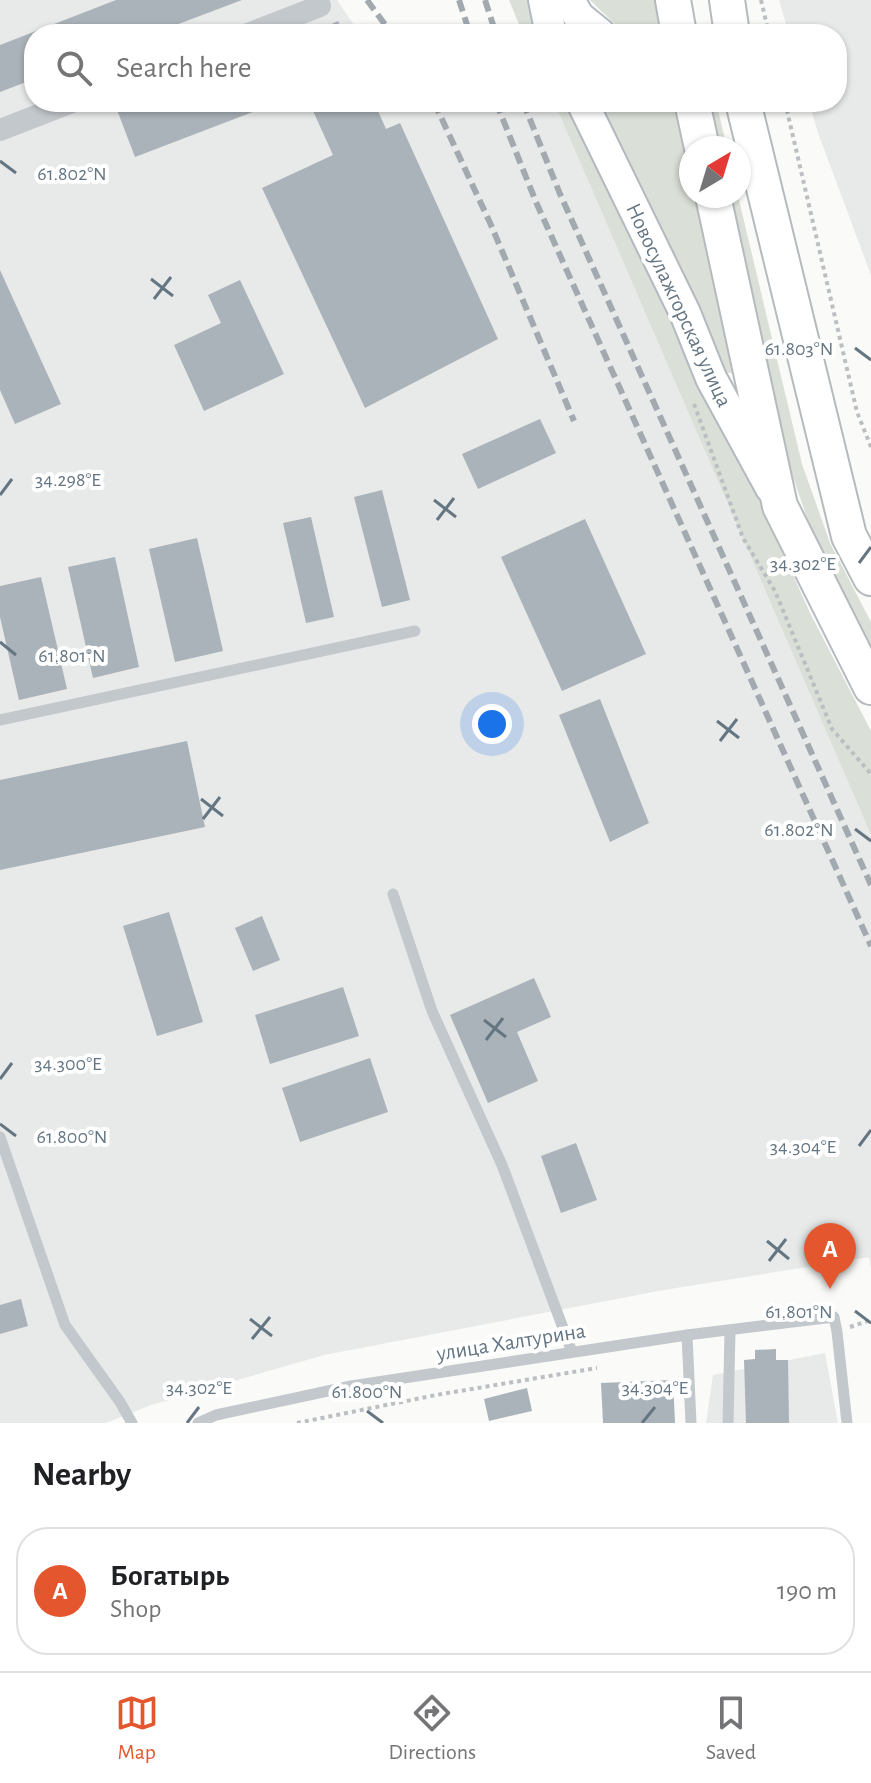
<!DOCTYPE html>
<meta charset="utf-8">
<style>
:root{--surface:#fff;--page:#f6f6f6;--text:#202124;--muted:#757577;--line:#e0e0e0;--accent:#e4572e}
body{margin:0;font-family:"Alegreya Sans",sans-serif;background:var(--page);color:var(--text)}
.compass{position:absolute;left:679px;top:136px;width:72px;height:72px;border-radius:50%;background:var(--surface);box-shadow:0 2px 6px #0004;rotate:38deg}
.you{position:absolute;left:492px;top:724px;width:28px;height:28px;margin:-20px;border:6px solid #fff;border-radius:50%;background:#1a73e8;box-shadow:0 0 0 12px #1a73e833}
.badge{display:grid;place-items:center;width:52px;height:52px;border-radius:50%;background:var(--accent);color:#fff;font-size:26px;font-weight:700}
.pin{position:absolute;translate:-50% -66px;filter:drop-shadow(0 2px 4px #0008)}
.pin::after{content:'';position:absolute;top:42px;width:28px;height:24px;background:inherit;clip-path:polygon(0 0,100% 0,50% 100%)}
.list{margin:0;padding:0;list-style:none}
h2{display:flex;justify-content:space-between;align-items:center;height:104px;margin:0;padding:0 32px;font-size:34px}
h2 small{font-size:26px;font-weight:400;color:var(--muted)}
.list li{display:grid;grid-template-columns:52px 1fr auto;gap:24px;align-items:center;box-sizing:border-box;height:128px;margin:0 16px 16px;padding:0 16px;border:2px solid var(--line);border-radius:32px}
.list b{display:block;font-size:30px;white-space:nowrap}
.list p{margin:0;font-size:26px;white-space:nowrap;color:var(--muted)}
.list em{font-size:26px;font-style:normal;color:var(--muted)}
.icon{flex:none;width:44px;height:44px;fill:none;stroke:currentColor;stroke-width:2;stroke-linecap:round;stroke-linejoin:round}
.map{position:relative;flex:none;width:871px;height:1423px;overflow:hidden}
.search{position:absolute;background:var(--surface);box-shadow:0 2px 6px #0004;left:24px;right:24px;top:24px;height:88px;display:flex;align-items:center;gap:20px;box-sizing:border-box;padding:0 28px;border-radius:32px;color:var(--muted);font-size:30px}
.sheet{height:248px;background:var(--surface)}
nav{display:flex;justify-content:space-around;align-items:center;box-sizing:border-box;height:112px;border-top:2px solid var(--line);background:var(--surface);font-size:22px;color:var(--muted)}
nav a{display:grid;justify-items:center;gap:4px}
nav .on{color:var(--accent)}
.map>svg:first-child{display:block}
.built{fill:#e8e9e9}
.green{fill:#dadfd7}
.building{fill:#aab3b9}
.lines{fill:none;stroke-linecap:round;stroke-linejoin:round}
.secondary-casing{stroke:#b3babf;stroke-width:34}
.primary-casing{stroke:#b5babe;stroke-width:38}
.path{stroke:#bbbfc2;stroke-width:4;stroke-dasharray:4 4;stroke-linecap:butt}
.lane{stroke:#c3c8cc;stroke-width:11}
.street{stroke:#c3c8cc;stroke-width:22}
.secondary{stroke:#fff;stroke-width:30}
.primary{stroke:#fff;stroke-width:34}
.rail{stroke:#a2aab0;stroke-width:6;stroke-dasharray:12 6;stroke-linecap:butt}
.ticks{fill:none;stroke:#657683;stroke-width:3}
.labels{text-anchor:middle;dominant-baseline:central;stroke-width:8;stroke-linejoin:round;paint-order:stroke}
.street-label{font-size:22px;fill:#657683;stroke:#fff}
.ticks-label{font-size:20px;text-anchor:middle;fill:#657683;stroke:#fff;stroke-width:8;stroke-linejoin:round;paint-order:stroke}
</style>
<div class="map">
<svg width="871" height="1423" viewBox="0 0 871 1423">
<rect width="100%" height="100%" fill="#fafaf8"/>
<!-- built -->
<g class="built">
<path d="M0,0H337L360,34H34V102H554L871,835V1268L869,1257L664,1290L324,1355L151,1405L106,1423H0Z"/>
<path d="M779,0H871V275L818,133L809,102H837V34H789Z"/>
<path d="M825,1353L838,1423H706L713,1375Z"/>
</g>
<!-- green -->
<g class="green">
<path d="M509,0H529L541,34H523Z"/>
<path d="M590,0H658L664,34L622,31Z"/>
<path d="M554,102H569L737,451L810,613L871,731V835Z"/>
<path d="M592,102H678L691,166V196H697L733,373H717Z"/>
<path d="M707,102H711L717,106L727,148H714Z"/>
<path d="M725,196H738L802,464L830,543L871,622V654L817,547L791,471Z"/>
</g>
<!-- building -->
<g class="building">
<path d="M116,0H242L152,34H34V79L0,92V45Z"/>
<path d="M338,21L344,34H310Z"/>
<path d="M138,102H264L266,107L135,157L117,110Z"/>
<path d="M309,102H374L386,129L400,123L498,339L365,408L262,188L333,155Z"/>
<path d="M0,270L61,404L15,424L0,390Z"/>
<path d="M240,280L284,374L204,411L174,345L221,323L208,295Z"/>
<path d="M540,419L556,453L478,489L462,454Z"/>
<path d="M382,490L410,600L382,607L354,497Z"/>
<path d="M311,517L334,617L306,623L283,523Z"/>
<path d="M585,519L646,654L562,691L501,557Z"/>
<path d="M197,538L223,651L175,662L149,549Z"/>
<path d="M115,557L139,667L93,678L68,567Z"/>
<path d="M41,577L67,689L19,700L0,617V586Z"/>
<path d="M600,699L649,823L610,842L559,715Z"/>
<path d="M187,741L205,827L0,870V780Z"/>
<path d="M169,912L203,1022L157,1036L123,926Z"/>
<path d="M262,916L280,960L253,971L235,928Z"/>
<path d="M534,978L551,1017L517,1032L538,1081L488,1103L450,1015Z"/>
<path d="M343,987L359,1036L270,1064L255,1015Z"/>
<path d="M370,1058L388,1112L300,1142L282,1088Z"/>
<path d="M576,1143L597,1200L561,1213L541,1156Z"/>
<path d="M21,1299L28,1326L0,1334V1305Z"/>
<path d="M776,1349V1360H788L789,1423H746L744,1360L755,1359V1350Z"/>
<path d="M673,1380L675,1423H603L601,1383Z"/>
<path d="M527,1388L532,1411L489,1421L484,1399Z"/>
</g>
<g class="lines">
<!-- secondary casing -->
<g class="secondary-casing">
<g id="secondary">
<path d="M544,0L551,34"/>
<path d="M569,0L579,17L600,34"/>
<path d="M582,102L685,313L711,378L771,488"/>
</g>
</g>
<!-- primary casing -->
<g class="primary-casing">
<g id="primary">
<path d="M673,0L679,34"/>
<path d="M727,0L732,34"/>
<path d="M692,102L702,148"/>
<path d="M743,102L849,536L871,578"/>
<path d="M713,196L780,506L871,687"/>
</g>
</g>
<!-- path -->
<g class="path">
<path d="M761,0L769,34"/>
<path d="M785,102L857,412L871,447"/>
<path d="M694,404L743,538L775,591L832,729L871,774"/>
<path d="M850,1327L871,1320"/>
<path d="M297,1423L436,1395L597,1368"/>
</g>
<!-- lane -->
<g class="lane">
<path d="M0,720L415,631"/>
<path d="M393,894L432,1011L502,1165L572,1352"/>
<path d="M0,1137L65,1325L120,1402L132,1423"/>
<path d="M687,1335L691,1423"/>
<path d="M198,1423L216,1415L351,1386L687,1335L834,1317L837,1332L847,1423"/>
<path d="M728,1423L730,1331"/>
</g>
<!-- street -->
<g class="street">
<path d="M248,34L320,6"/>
<path d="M0,130L72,102"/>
</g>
<!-- secondary -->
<use href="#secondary" class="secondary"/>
<!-- primary -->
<use href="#primary" class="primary"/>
<!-- rail -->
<g class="rail">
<path d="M367,0L392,34"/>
<path d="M459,0L470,34"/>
<path d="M485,0L496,34"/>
<path d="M434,102L491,225L574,421"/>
<path d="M496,102L536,202L871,946"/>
<path d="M523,102L560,194L871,885"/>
</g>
</g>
<!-- ticks -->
<path class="ticks" d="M0,161L16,173M151,279L173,296M154,299L171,277M855,348L871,360M0,495L12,479M434,500L456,517M437,520L454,498M859,563L871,547M0,642L16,655M717,721L739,738M720,741L737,719M201,799L223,816M203,819L220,797M855,829L871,841M484,1020L506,1037M486,1040L503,1018M0,1079L12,1063M0,1124L16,1136M859,1146L871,1130M767,1241L789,1259M769,1261L786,1239M855,1311L871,1323M250,1319L272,1336M252,1339L270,1317M367,1411L383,1423M187,1423L199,1407M642,1423L655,1407"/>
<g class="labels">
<!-- street labels -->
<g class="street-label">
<text transform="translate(679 305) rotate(65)">Новосулажгорская улица</text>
<text transform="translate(511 1342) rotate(-9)">улица Халтурина</text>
</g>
</g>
<g class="ticks-label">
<text x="72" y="180">61.802°N</text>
<text x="799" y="355">61.803°N</text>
<text x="68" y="486">34.298°E</text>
<text x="803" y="570">34.302°E</text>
<text x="72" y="662">61.801°N</text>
<text x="799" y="836">61.802°N</text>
<text x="68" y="1070">34.300°E</text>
<text x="72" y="1143">61.800°N</text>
<text x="803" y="1153">34.304°E</text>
<text x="799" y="1318">61.801°N</text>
<text x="199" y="1394">34.302°E</text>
<text x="655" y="1394">34.304°E</text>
<text x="367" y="1398">61.800°N</text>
</g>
</svg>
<svg class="compass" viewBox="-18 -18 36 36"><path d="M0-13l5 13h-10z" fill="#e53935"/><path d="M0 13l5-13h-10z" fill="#757577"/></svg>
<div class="you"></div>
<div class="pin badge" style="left:830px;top:1289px">A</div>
<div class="search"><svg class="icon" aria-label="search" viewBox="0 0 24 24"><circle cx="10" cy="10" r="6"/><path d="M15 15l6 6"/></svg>Search here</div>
</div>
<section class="sheet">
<h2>Nearby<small></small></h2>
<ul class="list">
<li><span class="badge">A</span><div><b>Богатырь</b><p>Shop</p></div><em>190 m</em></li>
</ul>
</section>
<nav>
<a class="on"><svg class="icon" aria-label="map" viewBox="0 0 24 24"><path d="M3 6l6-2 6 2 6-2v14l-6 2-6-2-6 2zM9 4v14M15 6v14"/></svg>Map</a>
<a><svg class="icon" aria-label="directions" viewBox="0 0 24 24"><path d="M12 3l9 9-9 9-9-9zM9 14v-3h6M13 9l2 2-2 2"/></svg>Directions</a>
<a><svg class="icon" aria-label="saved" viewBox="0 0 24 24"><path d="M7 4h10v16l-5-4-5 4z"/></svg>Saved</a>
</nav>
